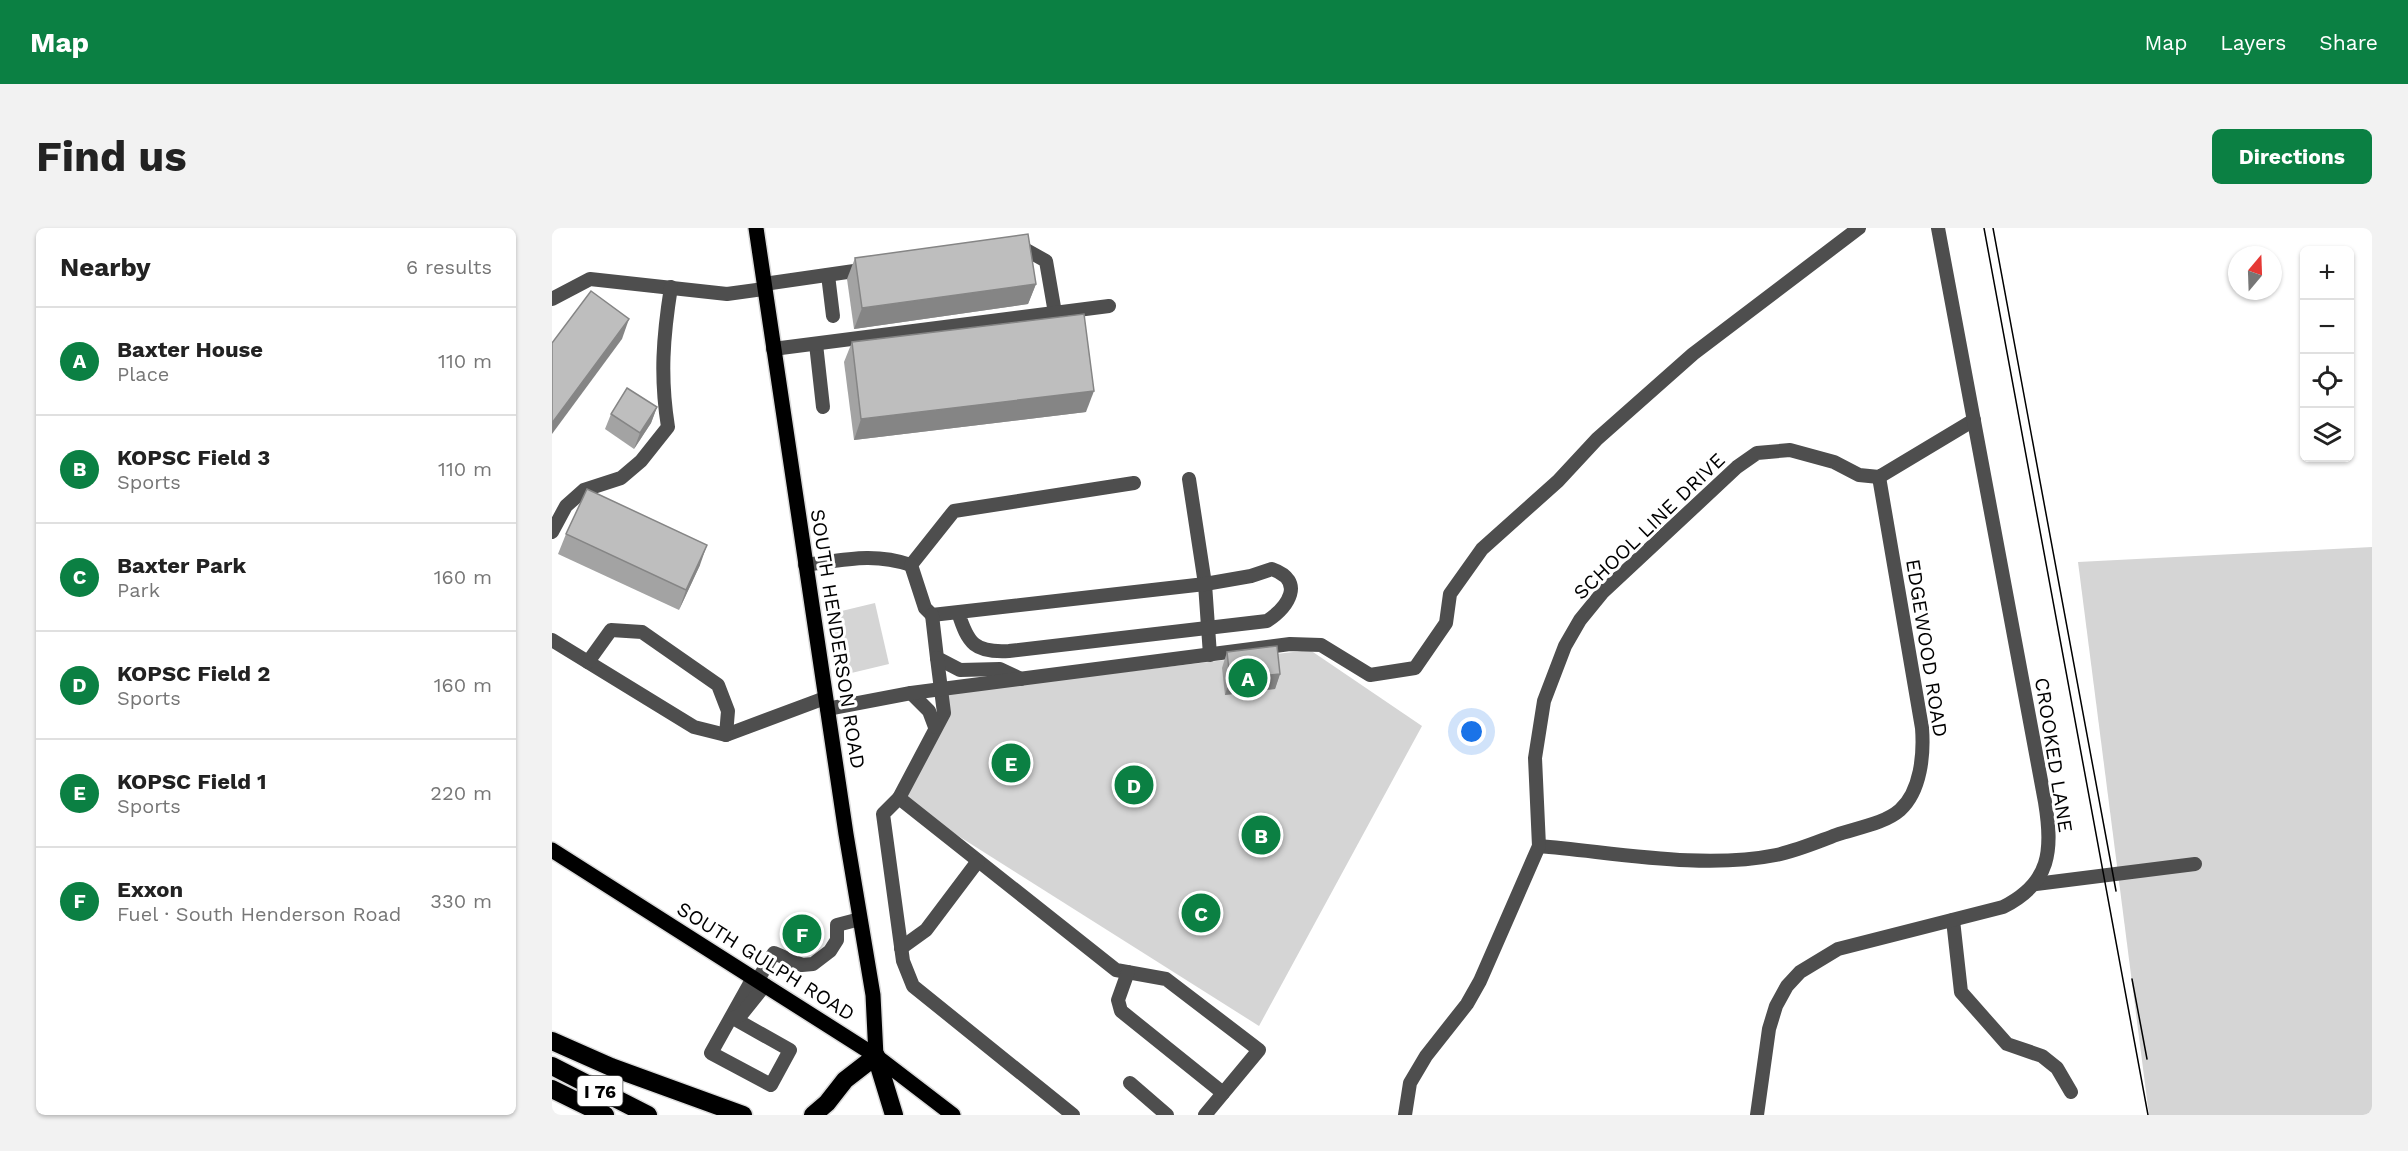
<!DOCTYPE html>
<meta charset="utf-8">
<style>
:root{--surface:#fff;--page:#f2f2f2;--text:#222;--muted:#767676;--line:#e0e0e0;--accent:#0b8043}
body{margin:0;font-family:"Work Sans",sans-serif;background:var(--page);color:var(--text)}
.controls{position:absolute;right:18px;top:18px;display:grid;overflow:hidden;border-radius:9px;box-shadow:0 2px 4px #0004}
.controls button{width:54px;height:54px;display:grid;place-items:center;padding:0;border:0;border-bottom:2px solid var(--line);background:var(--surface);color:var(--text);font:30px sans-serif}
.compass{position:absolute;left:1676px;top:18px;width:54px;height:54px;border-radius:50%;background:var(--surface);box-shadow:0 2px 4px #0004;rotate:19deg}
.you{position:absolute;left:920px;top:504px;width:21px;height:21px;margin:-15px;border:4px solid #fff;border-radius:50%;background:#1a73e8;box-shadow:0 0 0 9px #1a73e833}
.badge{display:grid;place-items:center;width:39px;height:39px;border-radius:50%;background:var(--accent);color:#fff;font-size:20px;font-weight:700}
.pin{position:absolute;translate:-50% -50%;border:3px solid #fff;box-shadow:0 2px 6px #0006}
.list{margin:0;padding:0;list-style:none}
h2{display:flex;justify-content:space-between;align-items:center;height:78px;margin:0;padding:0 24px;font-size:26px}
h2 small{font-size:20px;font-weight:400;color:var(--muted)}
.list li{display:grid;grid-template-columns:39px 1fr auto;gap:18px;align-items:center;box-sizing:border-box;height:108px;padding:0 24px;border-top:2px solid var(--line)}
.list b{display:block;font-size:22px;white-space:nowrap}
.list p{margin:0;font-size:20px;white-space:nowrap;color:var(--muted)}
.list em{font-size:20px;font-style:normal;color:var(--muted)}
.icon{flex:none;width:33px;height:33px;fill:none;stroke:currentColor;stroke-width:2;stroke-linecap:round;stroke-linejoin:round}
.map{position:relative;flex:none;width:1820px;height:887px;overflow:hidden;border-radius:9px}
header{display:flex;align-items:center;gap:36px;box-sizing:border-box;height:84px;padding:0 30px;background:var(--accent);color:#fff}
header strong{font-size:28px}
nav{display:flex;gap:33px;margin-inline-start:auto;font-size:21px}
.intro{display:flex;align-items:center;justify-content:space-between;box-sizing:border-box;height:144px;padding:0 36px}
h1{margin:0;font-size:42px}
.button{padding:15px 27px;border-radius:9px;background:var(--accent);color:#fff;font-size:21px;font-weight:700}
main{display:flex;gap:36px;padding:0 36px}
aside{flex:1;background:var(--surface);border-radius:9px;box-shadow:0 2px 4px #0004}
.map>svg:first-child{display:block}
.green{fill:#d5d5d5}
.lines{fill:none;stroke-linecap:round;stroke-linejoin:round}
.major-casing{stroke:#dbdbdb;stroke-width:18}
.highway-casing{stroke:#dbdbdb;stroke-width:21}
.minor{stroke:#4e4e4e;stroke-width:14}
.major{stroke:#000;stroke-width:15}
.highway{stroke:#000;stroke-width:18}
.tram{stroke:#000;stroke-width:1.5}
.wall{fill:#a3a3a3}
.shaded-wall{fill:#858585}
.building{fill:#bebebe;stroke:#858585;stroke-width:1.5}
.labels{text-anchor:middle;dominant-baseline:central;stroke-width:6;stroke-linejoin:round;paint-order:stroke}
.shield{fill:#fff;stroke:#4c4c4c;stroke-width:1.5}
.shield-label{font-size:18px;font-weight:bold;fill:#000}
.street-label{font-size:20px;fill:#000;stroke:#fff}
</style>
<header>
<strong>Map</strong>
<nav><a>Map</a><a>Layers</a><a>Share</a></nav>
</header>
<div class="intro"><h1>Find us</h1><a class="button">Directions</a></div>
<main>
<aside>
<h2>Nearby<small>6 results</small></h2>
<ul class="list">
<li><span class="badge">A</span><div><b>Baxter House</b><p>Place</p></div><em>110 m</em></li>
<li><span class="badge">B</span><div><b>KOPSC Field 3</b><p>Sports</p></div><em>110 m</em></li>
<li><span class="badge">C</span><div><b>Baxter Park</b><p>Park</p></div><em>160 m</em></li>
<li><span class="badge">D</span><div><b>KOPSC Field 2</b><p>Sports</p></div><em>160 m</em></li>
<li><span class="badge">E</span><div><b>KOPSC Field 1</b><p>Sports</p></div><em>220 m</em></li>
<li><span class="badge">F</span><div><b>Exxon</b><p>Fuel · South Henderson Road</p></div><em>330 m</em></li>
</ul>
</aside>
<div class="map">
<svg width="1820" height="887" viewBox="0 0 1820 887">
<rect width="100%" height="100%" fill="#fff"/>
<!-- green -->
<g class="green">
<path d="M1820,319V887H1597L1526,334Z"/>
<path d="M323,375L337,436L291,447L277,386Z"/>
<path d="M758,422L870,498L707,798L351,573L393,465Z"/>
</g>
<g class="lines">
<!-- major casing -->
<g class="major-casing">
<g id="major">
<path d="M204,0L294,606L321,767L324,828"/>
<path d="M0,622L324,828L401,887"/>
</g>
</g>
<!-- highway casing -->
<g class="highway-casing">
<g id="highway">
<path d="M0,813L59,839L191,887"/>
<path d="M0,838L96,887"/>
<path d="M0,861L53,887"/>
<path d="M261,887L275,875L293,852L324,828L342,887"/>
</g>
</g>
<!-- minor -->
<g class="minor">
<path d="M462,20L469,19L494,33L503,85"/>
<path d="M276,47L281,88"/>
<path d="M212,56L316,41"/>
<path d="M0,71L38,51L175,66L212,61"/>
<path d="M264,116L271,179"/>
<path d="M221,121L557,78"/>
<path d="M637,251L653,356L658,427"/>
<path d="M0,304L14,278L32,262L69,250L89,233L116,199C108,149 111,109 119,59"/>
<path d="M253,337C292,332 321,324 359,337L402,283L582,255"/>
<path d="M359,337L373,380L380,387L653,356L699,348L720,341C754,353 736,379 715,393L457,423C423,425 416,416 406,384"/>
<path d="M380,387L385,430L408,442L448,441L469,451"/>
<path d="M0,412L142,499L174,507L273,470"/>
<path d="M385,430L392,485L347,570L564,742L614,751L707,822L653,887"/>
<path d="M36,434L59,402L90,404L166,457L176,483L174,507"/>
<path d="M359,465L377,483L383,499"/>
<path d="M275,481L359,465L738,416L769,417L818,447L863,440L894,395L898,366L930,321L1006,253L1045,211L1141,126L1307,0"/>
<path d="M347,570L331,586L351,733L361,758L521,887"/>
<path d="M987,618C1061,624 1150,642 1224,627C1244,623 1265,614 1284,607C1304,600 1332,596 1348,582C1369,563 1372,526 1370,500L1327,249"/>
<path d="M1484,656L1643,636"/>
<path d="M1401,692L1409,764L1455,816L1490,828L1505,840L1519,864"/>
<path d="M349,720L374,702L426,633"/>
<path d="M576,744L566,772L569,783L671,865"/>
<path d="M205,753L222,725L250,737L261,736L278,723L285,712V697L308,691"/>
<path d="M181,790L238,822L219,857L159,825L201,750"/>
<path d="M181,790L189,787L213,757"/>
<path d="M578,855L615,887"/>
<path d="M853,887L858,855L874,828L915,776L928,753L987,618L983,530L992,473L1013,418L1028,392L1050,365L1185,239L1205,225L1238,222L1282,234L1307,247L1327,249L1422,192"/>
<path d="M1205,887L1217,801L1224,778L1235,758L1248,744L1286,721L1451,679C1499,655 1501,622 1493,574L1386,0"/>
</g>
<!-- major -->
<use href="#major" class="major"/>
<!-- highway -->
<use href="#highway" class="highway"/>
<!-- tram -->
<g class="tram">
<path d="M1432,0L1596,887"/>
<path d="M1441,0L1564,663"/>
<path d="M1580,751L1595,831"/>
</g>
</g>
<!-- wall -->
<g class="wall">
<path d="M303,30L484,56L476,76L302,101L295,51Z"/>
<path d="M300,114L534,184L302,212L292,134Z"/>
<path d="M105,179L99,195L82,221L53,201L59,186Z"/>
<path d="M14,306L148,337L127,382L6,326Z"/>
<path d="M675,424L728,446L723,461L673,467L670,440Z"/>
</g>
<!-- shaded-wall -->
<g class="shaded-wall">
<path d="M484,56L476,76L302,101L310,80Z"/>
<path d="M77,91L70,111L0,206V195Z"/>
<path d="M542,163L534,184L302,212L309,191Z"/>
<path d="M105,179L99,195L82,221L88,205Z"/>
<path d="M155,317L148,337L127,382L134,362Z"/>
<path d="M728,446L723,461L673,467L678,451Z"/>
</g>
<!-- building -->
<g class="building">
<path d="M476,6L484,56L310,80L303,30Z"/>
<path d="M39,63L77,91L0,195V115Z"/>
<path d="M532,86L542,163L309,191L300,114Z"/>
<path d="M75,160L105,179L88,205L59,186Z"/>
<path d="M35,261L155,317L134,362L14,306Z"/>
<path d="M725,418L728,446L678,451L675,424Z"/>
</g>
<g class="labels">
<!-- shield labels -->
<rect class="shield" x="25.5" y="848" width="45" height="30" rx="4.5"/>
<g class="shield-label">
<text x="48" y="863">I 76</text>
</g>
<!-- street labels -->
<g class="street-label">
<text transform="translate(1097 298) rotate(-44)">SCHOOL LINE DRIVE</text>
<text transform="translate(286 411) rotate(81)">SOUTH HENDERSON ROAD</text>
<text transform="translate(1375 420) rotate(81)">EDGEWOOD ROAD</text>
<text transform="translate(1502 527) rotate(81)">CROOKED LANE</text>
<text transform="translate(214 733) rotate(32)">SOUTH GULPH ROAD</text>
</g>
</g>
</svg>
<div class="controls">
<button>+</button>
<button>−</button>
<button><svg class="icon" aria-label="locate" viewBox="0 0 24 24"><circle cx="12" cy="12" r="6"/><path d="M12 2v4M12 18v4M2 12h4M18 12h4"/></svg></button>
<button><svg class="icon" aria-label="layers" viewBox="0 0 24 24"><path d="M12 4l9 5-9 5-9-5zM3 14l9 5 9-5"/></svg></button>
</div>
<svg class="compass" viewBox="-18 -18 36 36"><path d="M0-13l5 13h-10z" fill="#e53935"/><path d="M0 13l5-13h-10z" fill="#767676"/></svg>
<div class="you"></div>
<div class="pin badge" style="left:696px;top:450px">A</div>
<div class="pin badge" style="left:709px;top:607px">B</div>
<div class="pin badge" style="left:649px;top:685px">C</div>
<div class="pin badge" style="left:582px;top:557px">D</div>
<div class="pin badge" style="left:459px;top:535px">E</div>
<div class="pin badge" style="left:250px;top:706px">F</div>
</div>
</main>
